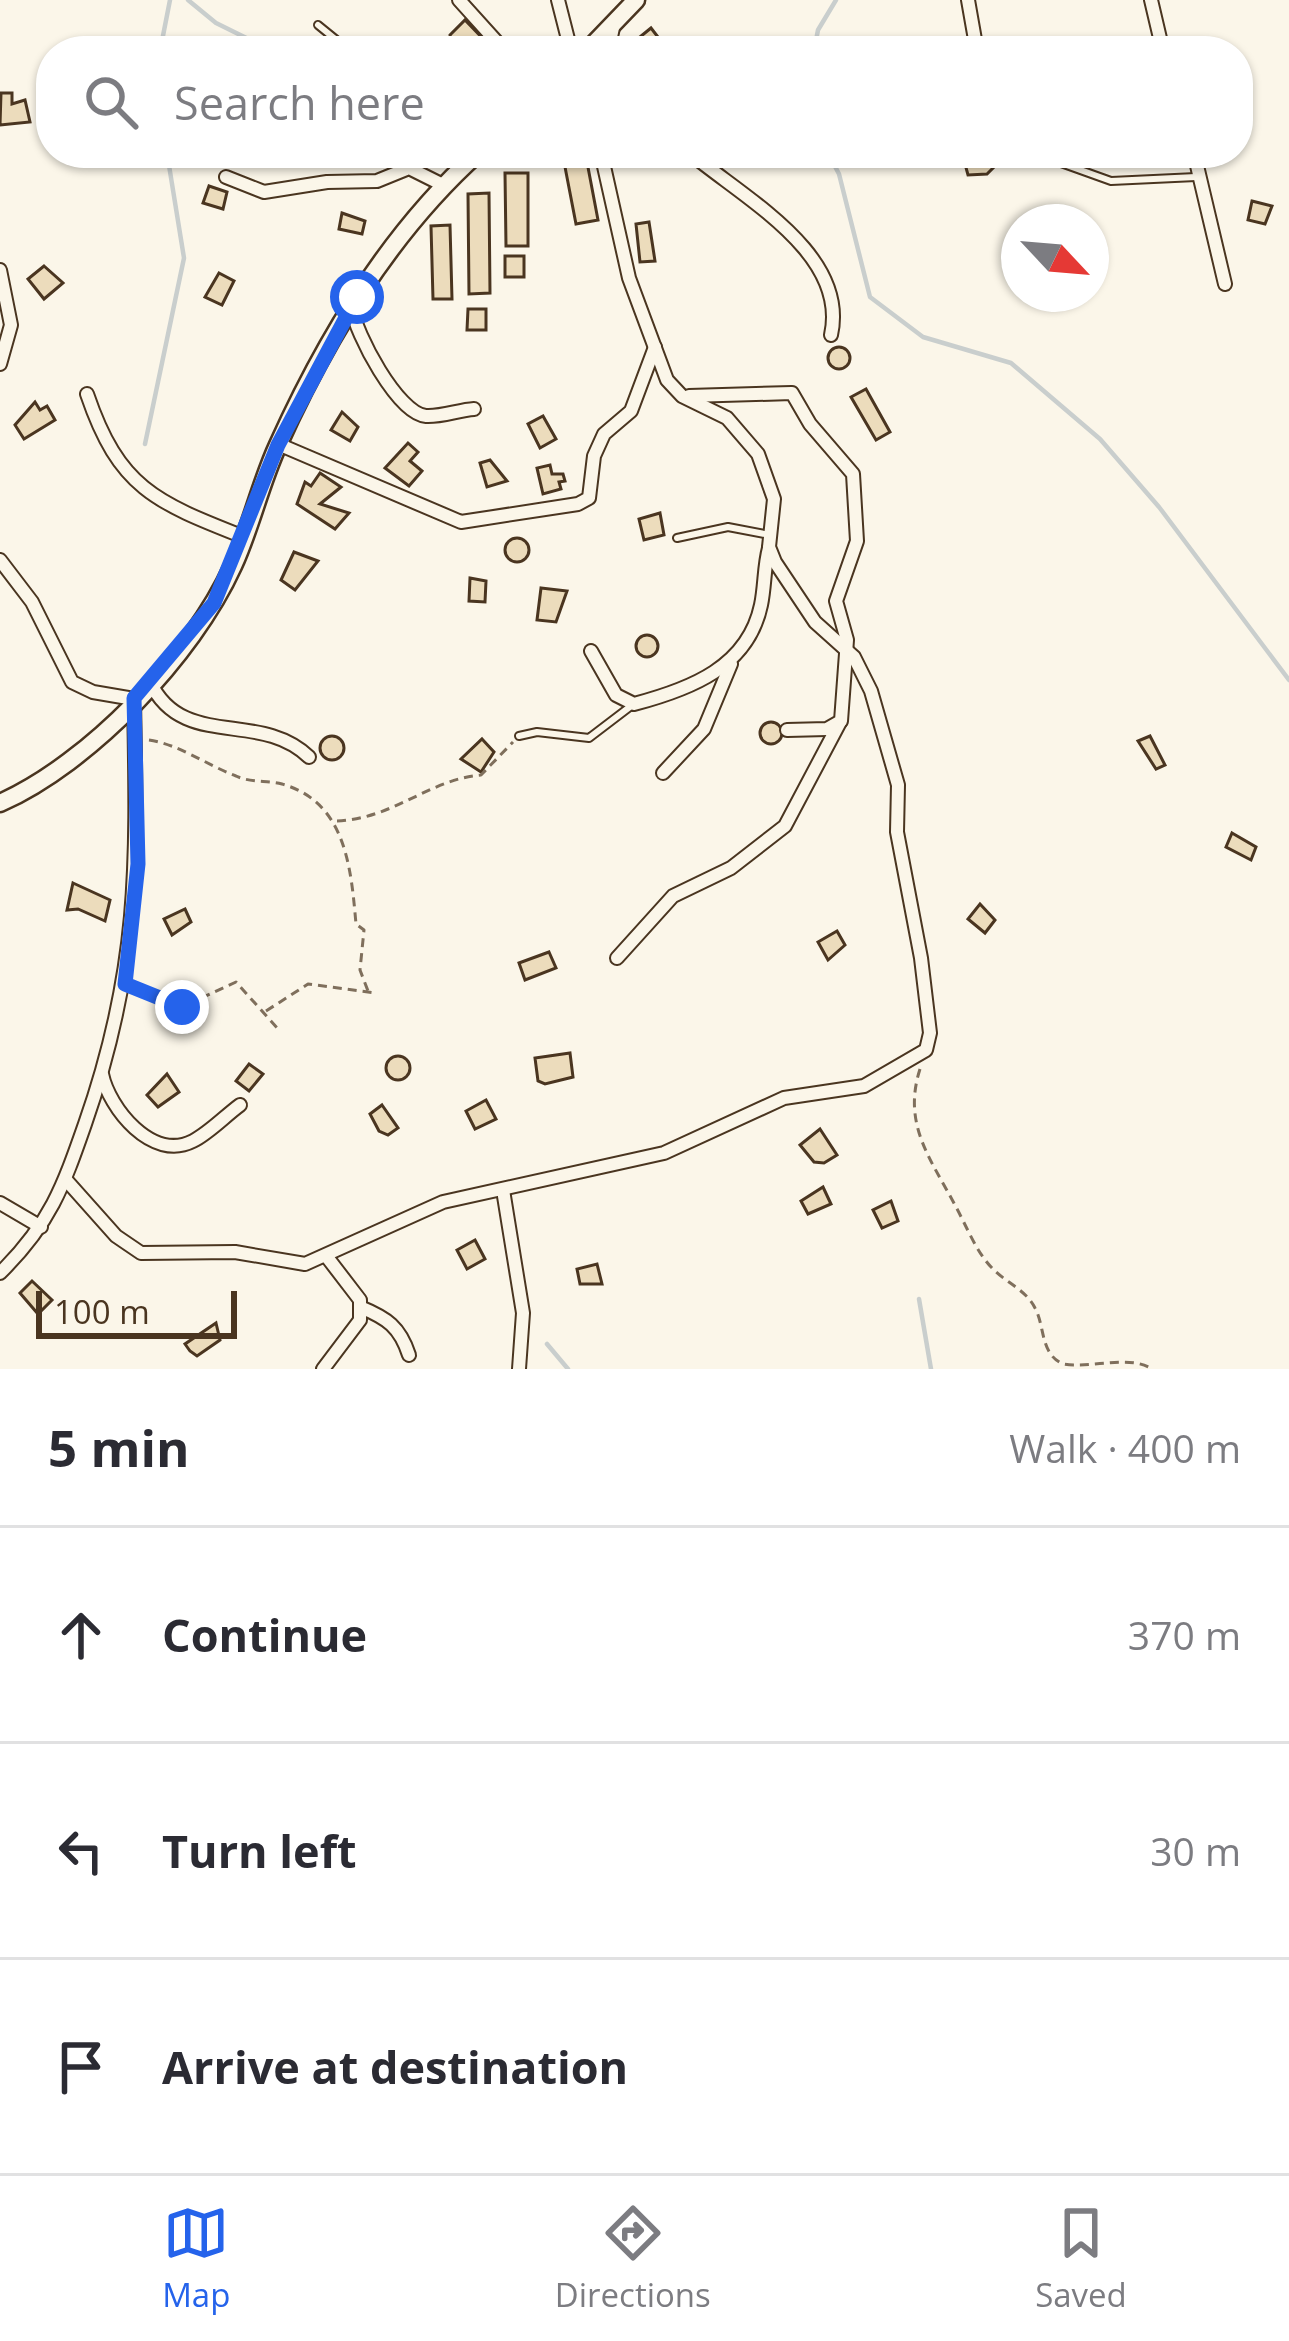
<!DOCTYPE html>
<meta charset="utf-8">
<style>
:root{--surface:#fff;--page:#f7f7f7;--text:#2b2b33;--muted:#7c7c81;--line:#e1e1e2;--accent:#2563eb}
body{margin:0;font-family:"Open Sans",sans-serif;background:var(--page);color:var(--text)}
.compass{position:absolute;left:1001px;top:204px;width:108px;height:108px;border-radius:50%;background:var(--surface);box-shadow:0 3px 9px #0004;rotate:116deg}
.scale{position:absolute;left:36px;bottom:30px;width:201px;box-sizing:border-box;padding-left:12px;border:6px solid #4a3520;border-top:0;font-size:33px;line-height:42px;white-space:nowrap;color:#4a3520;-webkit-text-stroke:9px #fbf6e9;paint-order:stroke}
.stop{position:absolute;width:36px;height:36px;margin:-27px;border:9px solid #2563eb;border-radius:50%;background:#fff}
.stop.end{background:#2563eb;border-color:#fff;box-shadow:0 3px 12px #0008}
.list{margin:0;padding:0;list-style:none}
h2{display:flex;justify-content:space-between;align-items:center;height:156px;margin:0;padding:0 48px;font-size:51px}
h2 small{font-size:39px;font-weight:400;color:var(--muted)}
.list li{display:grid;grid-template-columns:78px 1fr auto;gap:36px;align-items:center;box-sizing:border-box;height:216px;padding:0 48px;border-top:3px solid var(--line)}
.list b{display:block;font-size:45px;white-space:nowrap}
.list em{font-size:39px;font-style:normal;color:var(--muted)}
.icon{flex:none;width:66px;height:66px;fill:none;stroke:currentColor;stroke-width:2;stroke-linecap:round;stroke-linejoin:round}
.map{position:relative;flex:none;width:1289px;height:1369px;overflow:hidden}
.search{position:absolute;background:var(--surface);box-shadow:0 3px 9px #0004;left:36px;right:36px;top:36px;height:132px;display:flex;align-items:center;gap:30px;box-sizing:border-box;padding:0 42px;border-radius:48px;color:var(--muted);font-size:45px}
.sheet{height:804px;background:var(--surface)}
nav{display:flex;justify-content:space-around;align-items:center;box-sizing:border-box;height:168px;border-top:3px solid var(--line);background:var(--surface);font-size:33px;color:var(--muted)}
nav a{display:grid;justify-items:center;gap:6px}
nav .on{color:var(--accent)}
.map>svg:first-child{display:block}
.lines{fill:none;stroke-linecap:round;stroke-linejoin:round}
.stream{stroke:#c9cecd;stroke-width:4.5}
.building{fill:#ecdcbc;stroke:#4a3520;stroke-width:3}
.lane-casing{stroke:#4a3520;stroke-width:10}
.street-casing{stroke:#4a3520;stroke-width:16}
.secondary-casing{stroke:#4a3520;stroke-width:21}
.path{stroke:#7f6f5c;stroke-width:3;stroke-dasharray:9 6;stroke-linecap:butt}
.lane{stroke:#fbf6e9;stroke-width:6}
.street{stroke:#fbf6e9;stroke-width:12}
.secondary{stroke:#fbf6e9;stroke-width:16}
.route{stroke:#2563eb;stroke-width:15}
</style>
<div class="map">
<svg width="1289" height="1369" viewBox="0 0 1289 1369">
<rect width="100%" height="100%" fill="#fbf6e9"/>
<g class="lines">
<!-- stream -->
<g class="stream">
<path d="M188,0L216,23L273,51"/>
<path d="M160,51L170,0"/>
<path d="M814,51L818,30L836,0"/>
<path d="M828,153L839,174L870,297L923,337L1011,363L1100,439L1159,507L1289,680"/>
<path d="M145,444L184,258L167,153"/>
<path d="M919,1299L931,1369"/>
<path d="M547,1344L568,1369"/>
</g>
</g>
<!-- building -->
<g class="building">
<path d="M465,20L488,44L481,51H456L451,42L450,35Z"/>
<path d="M651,28L664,45L643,51L635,41Z"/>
<path d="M1,93H12V104L25,100L30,122L0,125Z"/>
<path d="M962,153H991L994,167L987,174L968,175Z"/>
<path d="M587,162L598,220L576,224L565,167Z"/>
<path d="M505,173H528V246H506Z"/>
<path d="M209,186L227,192L223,209L203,203Z"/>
<path d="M489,193L490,293L469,294L468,194Z"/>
<path d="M1252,201L1272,206L1265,224L1248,220Z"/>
<path d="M342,213L365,221L362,234L339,229Z"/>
<path d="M649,222L655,261L640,262L636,224Z"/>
<path d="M450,225L452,299H433L431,226Z"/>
<rect x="505" y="256" width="19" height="21"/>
<path d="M44,266L63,283L44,299L28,279Z"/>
<path d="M219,273L234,281L222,305L205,297Z"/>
<path d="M468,309H486V330H467Z"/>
<circle cx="839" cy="358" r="11"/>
<path d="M866,389L890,432L876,440L851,397Z"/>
<path d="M35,402L40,410L47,406L55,420L24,439L15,425Z"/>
<path d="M342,412L358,427L350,441L331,430Z"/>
<path d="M543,416L556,439L540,448L528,424Z"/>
<path d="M408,443L418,452L410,461L422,471L409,486L385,468Z"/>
<path d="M490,460L507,481L487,487L480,463Z"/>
<path d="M550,465L552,474H563L565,481L559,482L561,489L543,494L537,468Z"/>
<path d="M320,473L341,487L320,504L349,513L335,529L297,504L305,482L311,486Z"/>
<path d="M660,513L664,535L644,540L639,519Z"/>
<circle cx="517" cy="550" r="12"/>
<path d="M294,552L318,561L295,590L281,580Z"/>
<path d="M470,578L486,581L485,602L469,601Z"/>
<path d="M541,588L567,591L556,622L537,620Z"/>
<circle cx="647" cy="646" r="11"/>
<circle cx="771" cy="733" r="11"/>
<path d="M1150,736L1165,765L1156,769L1138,741Z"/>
<circle cx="332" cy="748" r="12"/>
<path d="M482,739L494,752L481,772L461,759Z"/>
<path d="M1232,833L1256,847L1251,860L1226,847Z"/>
<path d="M73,883L110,900L105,921L78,909L67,910Z"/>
<path d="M980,904L995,920L985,933L968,919Z"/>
<path d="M185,909L191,922L172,935L164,919Z"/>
<path d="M837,931L845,945L828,960L818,942Z"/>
<path d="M549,952L556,968L525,980L519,963Z"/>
<path d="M570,1053L573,1077L545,1084L538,1081L535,1058Z"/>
<circle cx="398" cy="1068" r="12"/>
<path d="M249,1064L263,1074L249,1091L236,1081Z"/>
<path d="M167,1074L179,1092L158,1107L147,1095Z"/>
<path d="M486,1100L496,1119L475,1129L466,1111Z"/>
<path d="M382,1105L398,1128L388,1135L379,1131L370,1114Z"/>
<path d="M820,1129L837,1155L824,1163L814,1162L800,1145Z"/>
<path d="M823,1187L831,1204L808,1214L801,1201Z"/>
<path d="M891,1201L898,1221L882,1228L873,1210Z"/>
<path d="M475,1240L485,1259L467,1269L457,1250Z"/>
<path d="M597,1264L602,1284H580L577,1269Z"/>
<path d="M32,1281L52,1300L38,1314L20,1293Z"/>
<path d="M216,1323L220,1340L197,1356L190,1351L185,1344Z"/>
</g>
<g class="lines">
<!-- lane casing -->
<g class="lane-casing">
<g id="lane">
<path d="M318,25L350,51"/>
<path d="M1033,153L1111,181L1196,177"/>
<path d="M975,155L993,153"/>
<path d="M677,538L728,527L770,535"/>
<path d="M519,736L537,732L589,738L631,706"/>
</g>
</g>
<!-- street casing -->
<g class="street-casing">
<g id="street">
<path d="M459,0L505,51"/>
<path d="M558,0L571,51"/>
<path d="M968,0L977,51"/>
<path d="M1151,0L1163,51"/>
<path d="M608,51L614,23"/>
<path d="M690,153C745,199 849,254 831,335"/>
<path d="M1194,153L1225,284"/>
<path d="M226,177L264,192L327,182L377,181L409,168L443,185"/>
<path d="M0,270L11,325L0,364"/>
<path d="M352,308C355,333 398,414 426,416C441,417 459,410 474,409"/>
<path d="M87,394C119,488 155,502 244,537"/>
<path d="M689,396L792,393L810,424L853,474L857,541L836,601L847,640L841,721L827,729L787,730"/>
<path d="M278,444L461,522L578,504L589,498L594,456L604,434L631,411L655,347"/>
<path d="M0,560L32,602L72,682L93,692L134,699C137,861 140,967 85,1124C63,1187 50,1224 0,1273"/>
<path d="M591,651L616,695L634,704C691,689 748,667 761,605C765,586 764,566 769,548"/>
<path d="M150,682C183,751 259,709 309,757"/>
<path d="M663,773L704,729L731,664"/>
<path d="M617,958L673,896L731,868L785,826L840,722"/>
<path d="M102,1074C109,1108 152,1162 193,1141C209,1133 225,1116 240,1105"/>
<path d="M67,1181L116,1236L141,1253L235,1252L305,1264L443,1202L664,1153L784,1098L864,1086L926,1050L930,1033L921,958L897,832L898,785L871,691L854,657L815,622L775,562L769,547L774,499L758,454L727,418L682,396L667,380L629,278L601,153"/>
<path d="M503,1190L523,1313L519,1369"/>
<path d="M0,1203L41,1227"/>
<path d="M360,1307C387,1318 400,1327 409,1355"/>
<path d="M323,1369L360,1320V1300L327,1257"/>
</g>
</g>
<!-- secondary casing -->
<g class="secondary-casing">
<g id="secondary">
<path d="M587,51L636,0"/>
<path d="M0,803C90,763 192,656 233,566C251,527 260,484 278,445C326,338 390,232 478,153"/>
</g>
</g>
<!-- path -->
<g class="path">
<path d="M149,740C178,744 207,765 236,776C251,783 267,780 282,784C346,802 351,868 356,924L364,930L360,970L368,991"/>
<path d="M337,821C393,819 430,779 481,775L513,742"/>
<path d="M132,988L182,1007L236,982L279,1030"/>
<path d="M266,1011L308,984L376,993"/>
<path d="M920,1069C902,1125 931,1159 956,1207C967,1227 977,1254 994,1270C1007,1283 1027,1291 1035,1308C1045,1326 1040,1354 1063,1364C1091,1369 1129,1354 1152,1369"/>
</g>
<!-- lane -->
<use href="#lane" class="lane"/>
<!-- street -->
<use href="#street" class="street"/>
<!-- secondary -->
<use href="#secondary" class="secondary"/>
</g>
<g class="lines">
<!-- route -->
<path class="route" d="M182,1007L125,984L138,864L134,698L214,603L278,445L357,297"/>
</g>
</svg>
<svg class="compass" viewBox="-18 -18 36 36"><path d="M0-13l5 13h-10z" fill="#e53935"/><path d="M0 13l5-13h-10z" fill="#7c7c81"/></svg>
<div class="scale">100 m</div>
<div class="stop" style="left:357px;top:297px"></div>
<div class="stop end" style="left:182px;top:1007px"></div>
<div class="search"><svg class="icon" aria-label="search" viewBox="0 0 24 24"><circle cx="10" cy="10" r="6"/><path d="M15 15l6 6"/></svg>Search here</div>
</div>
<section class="sheet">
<h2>5 min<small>Walk · 400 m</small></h2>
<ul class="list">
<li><svg class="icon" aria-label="ahead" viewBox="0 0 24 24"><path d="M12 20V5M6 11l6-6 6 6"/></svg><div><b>Continue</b></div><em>370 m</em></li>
<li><svg class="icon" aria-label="left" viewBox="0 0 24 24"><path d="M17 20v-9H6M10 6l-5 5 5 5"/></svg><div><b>Turn left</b></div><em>30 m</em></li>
<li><svg class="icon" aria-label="arrive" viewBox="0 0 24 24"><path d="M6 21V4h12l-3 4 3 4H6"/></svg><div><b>Arrive at destination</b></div></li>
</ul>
</section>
<nav>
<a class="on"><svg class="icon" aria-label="map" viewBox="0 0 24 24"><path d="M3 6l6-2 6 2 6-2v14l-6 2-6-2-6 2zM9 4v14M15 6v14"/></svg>Map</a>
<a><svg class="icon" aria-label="directions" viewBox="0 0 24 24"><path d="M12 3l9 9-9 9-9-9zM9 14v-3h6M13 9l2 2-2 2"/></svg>Directions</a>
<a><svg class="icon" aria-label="saved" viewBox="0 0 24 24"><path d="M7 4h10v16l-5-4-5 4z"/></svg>Saved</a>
</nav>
